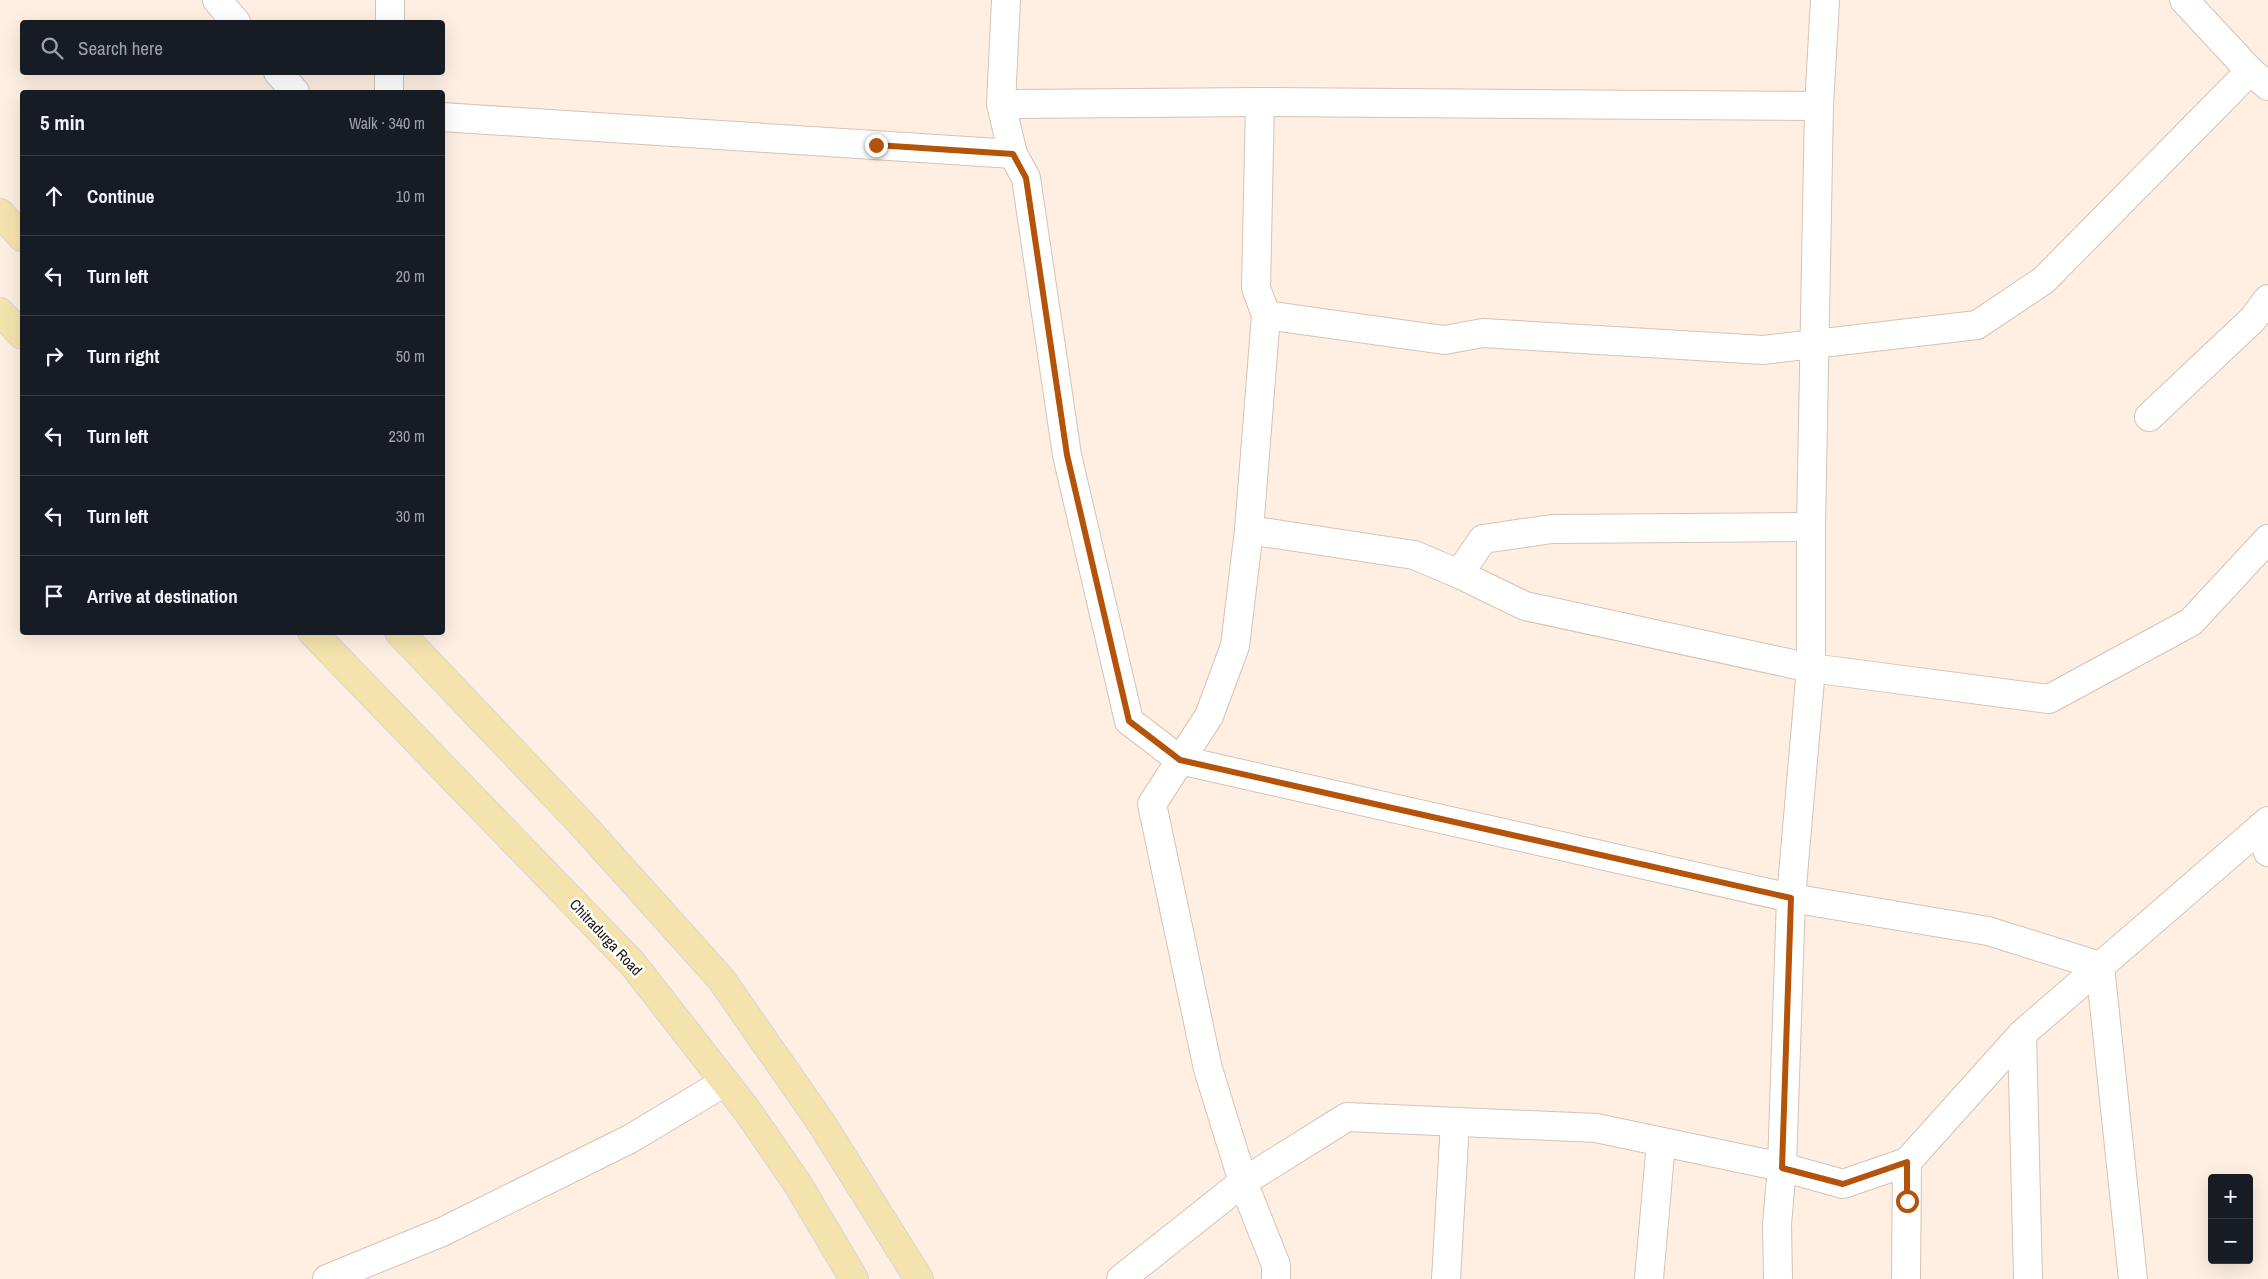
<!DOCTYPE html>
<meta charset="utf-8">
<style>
:root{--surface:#171b24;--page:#242831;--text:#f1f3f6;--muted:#9ea1a6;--line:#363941}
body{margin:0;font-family:"Archivo Narrow",sans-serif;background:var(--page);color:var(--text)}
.controls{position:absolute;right:15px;bottom:15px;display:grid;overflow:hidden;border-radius:5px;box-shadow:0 5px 20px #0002}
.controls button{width:45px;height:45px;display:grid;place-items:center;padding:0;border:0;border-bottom:1px solid var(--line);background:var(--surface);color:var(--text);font:25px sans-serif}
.stop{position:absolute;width:15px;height:15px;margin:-11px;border:4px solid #b45309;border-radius:50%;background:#fff}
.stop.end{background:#b45309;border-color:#fff;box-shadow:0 1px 5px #0008}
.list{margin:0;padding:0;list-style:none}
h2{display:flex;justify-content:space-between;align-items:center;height:65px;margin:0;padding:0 20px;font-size:21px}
h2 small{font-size:16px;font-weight:400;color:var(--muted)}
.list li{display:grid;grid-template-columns:32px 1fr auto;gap:15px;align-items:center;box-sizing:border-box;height:80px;padding:0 20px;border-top:1px solid var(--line)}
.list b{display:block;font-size:19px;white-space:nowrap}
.list em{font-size:16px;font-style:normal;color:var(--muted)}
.icon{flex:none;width:28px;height:28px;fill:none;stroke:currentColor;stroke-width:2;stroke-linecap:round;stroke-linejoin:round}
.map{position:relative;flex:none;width:2268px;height:1279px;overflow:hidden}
.search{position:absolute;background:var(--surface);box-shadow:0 5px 20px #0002;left:20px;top:20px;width:425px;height:55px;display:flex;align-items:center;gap:12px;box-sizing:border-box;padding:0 18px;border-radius:5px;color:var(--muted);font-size:19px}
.panel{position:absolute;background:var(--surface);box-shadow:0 5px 20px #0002;left:20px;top:90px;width:425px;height:545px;border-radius:5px}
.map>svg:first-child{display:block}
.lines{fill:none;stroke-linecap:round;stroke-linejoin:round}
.street-casing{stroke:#d5c3b4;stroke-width:30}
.secondary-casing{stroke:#d5c3b4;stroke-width:30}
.primary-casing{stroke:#d6d5d4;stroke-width:30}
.street{stroke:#fff;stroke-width:28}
.secondary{stroke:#fff;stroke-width:28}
.primary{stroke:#f5e3ae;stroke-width:28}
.route{stroke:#b45309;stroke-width:6}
.labels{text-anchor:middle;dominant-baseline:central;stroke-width:5;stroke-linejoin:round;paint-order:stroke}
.street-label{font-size:15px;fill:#1c1610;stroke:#fff}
</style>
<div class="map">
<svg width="2268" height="1279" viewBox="0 0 2268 1279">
<rect width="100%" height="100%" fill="#feefe2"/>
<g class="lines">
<!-- street casing -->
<g class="street-casing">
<g id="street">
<path d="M217,0L236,22"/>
<path d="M1006,0L1001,104L1013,154L1026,178L1067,455L1129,721L1180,760L1791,898L1988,931L2100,966L2133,1279"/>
<path d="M2184,0L2250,71L2268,86"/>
<path d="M390,22V0"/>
<path d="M278,72L295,92"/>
<path d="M389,92V72"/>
<path d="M1260,102L1256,288L1266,315L1249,530L1414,555L1459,574L1525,606L1811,668L2049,699L2191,622L2268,539"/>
<path d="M1001,104L1260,102L1819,106"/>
<path d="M442,117L1013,154"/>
<path d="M1266,315L1444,340L1483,333L1763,350L1977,325L2044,280L2250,71"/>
<path d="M2149,417L2253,319L2268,299"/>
<path d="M1249,530L1235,646L1209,716L1152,804L1208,1069L1243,1182L1276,1265V1279"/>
<path d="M1459,574L1483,539L1552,529L1811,527"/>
<path d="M2260,828L2268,852"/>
<path d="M2022,1034L2028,1279"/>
<path d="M327,1279L442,1232L630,1139L725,1082"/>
<path d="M1446,1279L1455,1122"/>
<path d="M1649,1279L1661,1142"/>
<path d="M1778,1279L1777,1224L1782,1167L1791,898L1811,668V527L1819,106L1825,0"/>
<path d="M1906,1279L1907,1162"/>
</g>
</g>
<!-- secondary casing -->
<g class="secondary-casing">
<path id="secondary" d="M1121,1279L1243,1182L1347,1117L1596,1128L1782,1167L1843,1184L1907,1162L2022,1034L2268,821"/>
</g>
<!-- primary casing -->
<g class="primary-casing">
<g id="primary">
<path d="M0,213L22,237"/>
<path d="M0,312L22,335"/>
<path d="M312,632L632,963L746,1109L797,1183L854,1279"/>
<path d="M399,632L580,822L721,979L820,1121L919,1279"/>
</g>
</g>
<!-- street -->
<use href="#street" class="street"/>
<!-- secondary -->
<use href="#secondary" class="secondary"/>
<!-- primary -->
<use href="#primary" class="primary"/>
</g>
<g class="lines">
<!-- route -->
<path class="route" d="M876,145L1013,154L1026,178L1067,455L1129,721L1180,760L1791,898L1782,1168L1843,1184L1907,1162V1201"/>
</g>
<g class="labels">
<!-- street labels -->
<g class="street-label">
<text transform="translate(606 937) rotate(47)">Chitradurga Road</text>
</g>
</g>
</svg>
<div class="controls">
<button>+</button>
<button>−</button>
</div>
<div class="stop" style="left:1907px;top:1201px"></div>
<div class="stop end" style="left:876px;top:145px"></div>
<div class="search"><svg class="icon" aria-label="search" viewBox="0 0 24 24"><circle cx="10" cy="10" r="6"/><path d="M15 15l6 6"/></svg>Search here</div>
<section class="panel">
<h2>5 min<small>Walk · 340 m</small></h2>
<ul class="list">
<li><svg class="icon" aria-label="ahead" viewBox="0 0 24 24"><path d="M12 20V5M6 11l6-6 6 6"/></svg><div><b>Continue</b></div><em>10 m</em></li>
<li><svg class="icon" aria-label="left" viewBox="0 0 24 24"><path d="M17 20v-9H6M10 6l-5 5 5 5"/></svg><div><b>Turn left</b></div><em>20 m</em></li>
<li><svg class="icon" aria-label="right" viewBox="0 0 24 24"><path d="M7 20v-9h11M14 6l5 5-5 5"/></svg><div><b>Turn right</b></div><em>50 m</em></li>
<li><svg class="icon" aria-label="left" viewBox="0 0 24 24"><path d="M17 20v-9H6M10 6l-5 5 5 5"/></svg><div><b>Turn left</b></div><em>230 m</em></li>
<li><svg class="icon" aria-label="left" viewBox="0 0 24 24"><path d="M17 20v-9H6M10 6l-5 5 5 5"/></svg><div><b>Turn left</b></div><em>30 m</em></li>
<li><svg class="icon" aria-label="arrive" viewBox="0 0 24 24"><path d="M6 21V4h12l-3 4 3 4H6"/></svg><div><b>Arrive at destination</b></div></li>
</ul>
</section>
</div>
